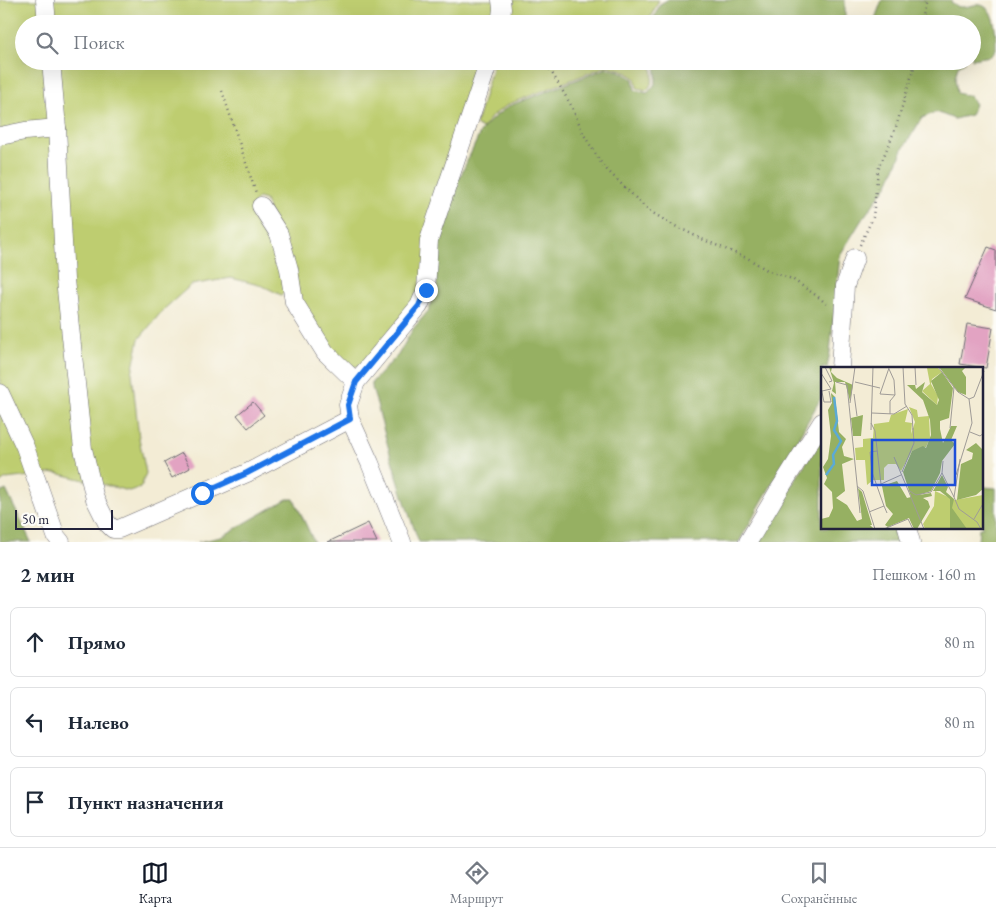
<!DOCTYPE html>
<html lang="ru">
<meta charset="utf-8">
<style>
:root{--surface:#fff;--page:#f6f6f7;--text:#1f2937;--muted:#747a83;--line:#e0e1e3;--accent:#111827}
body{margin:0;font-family:"EB Garamond",serif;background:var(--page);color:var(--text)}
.scale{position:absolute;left:15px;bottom:12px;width:98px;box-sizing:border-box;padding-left:5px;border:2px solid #22223b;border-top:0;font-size:14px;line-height:18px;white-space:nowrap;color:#22223b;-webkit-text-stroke:4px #fdfcf7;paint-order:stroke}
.stop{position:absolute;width:15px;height:15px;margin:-11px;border:4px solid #1a73e8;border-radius:50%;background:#fff}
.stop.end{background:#1a73e8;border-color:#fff;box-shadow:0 1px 5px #0008}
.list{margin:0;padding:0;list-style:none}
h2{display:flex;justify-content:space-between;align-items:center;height:65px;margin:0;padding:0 20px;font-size:21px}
h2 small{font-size:16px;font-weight:400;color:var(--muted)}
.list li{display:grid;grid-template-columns:32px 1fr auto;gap:15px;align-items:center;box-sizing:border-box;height:70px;margin:0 10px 10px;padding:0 10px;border:1px solid var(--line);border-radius:8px}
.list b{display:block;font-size:19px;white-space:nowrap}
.list em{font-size:16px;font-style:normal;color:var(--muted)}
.icon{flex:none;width:28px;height:28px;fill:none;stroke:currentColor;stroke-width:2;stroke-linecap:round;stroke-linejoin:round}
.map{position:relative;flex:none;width:996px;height:542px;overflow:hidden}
.search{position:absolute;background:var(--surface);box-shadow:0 5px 20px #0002;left:15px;right:15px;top:15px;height:55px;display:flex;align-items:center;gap:12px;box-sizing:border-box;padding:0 18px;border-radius:28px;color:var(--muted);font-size:19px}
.sheet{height:305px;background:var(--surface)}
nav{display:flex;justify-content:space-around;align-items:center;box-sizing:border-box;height:70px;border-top:1px solid var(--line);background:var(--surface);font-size:14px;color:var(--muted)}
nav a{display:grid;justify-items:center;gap:2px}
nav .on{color:var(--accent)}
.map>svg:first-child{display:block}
.green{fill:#becd6f;stroke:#707855}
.forest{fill:#96b062;stroke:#5c694e}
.building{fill:#e2a3c2}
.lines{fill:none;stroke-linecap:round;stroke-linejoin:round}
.minor-casing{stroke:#6b6971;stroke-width:19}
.path{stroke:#6b6971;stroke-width:2.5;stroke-dasharray:1 4;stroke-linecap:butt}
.minor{stroke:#fff;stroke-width:18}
.route{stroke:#1a73e8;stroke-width:6}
.inset-river{fill:none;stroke:#5baad5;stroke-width:2.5}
.inset-road{fill:none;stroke:#9f9b97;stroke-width:1}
.view{fill:#1d4ed8;fill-opacity:0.15;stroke:#1d4ed8;stroke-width:2.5}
.inset-edge{fill:none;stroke:#22223b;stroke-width:2.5}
</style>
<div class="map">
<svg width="996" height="542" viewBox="0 0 996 542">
<rect width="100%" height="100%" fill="#fdfcf7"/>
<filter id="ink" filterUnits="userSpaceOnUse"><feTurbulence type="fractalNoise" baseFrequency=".02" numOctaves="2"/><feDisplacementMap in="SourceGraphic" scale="10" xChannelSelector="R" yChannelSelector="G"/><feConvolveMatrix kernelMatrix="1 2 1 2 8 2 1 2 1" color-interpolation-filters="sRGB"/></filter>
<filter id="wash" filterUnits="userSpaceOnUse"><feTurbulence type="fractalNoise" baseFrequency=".0096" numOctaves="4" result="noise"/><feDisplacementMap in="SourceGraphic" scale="20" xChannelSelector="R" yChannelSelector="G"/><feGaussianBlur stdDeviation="1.12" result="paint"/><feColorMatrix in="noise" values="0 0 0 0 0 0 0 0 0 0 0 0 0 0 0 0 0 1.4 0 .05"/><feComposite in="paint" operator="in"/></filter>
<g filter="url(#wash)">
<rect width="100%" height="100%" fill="#f3ecd5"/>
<!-- green -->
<g class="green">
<path d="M0,0H497L496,24H24V61H484L424,290L361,366L351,367L328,345L300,300L265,200L258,198L254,203C270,232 283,259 285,292L281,295L263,286L231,278L191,285L163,310L139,339L132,373L139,438L146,473L141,487L129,491L56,473L6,479L0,483Z"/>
<path d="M505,0H659L647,24H505Z"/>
<path d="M494,61H651C653,73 655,81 647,90L637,88L635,78L622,70L607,66L509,104L492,116L482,129L476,125Z"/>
</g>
<!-- forest -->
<g class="forest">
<path d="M667,0H845V24H651L660,4Z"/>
<path d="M882,0H952L951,3C960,9 964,7 974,5C996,1 996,34 996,49L991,56L972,59V24H873Z"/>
<path d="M654,61H966L958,66L955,78L957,93L969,96L975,104L971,115L954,119L936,112L922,118L903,149L888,184L861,221L840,255L830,352L827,368H822L821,398L739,542H419C403,499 389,453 378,408C376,399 371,390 372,382L398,355L413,329L429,310L437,288L435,267L437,240L448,203L481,131L493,118L509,106L607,68L620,71L633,79L635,90L647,93C659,83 657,76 654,61Z"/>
<path d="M822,437V528H899L902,542H756Z"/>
<path d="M984,487L996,488V542H978L979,528H982V489Z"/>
<path d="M6,490L31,542H0V493Z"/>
<path d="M287,499H294L314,542H198L221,537Z"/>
</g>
<g id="blocks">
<!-- building -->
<g class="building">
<path d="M988,247L996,250V309L965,299Z"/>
<path d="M967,324L993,328L986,368L960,364Z"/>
<path d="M253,402L264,415L248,428L237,415Z"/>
<path d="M182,453L190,468L172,478L164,463Z"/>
<path d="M368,523L377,542H328Z"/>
</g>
</g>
</g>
<g filter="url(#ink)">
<use href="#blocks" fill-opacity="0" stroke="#6b6971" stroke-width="1"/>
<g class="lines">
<!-- minor casing -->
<g class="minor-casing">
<g id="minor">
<path d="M45,0L47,24"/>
<path d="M500,24L502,9L501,0"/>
<path d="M51,61L57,128L65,280L83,449L95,499L107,523L113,529H119L247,473L350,419"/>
<path d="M0,136L25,131L57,128"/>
<path d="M261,206L279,234L289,269L294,302L325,352L356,382"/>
<path d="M840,368L845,286L855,258"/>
<path d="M0,393L25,447L56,536L61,542"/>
<path d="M907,528L911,542"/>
<path d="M402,542L370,463L350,419L348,405L356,382L419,306L426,290L429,240L489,61"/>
<path d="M748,542L776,495L822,422"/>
</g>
</g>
<!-- path -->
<g class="path">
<path d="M517,17L522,24"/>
<path d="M920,24L926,0"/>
<path d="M545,61L572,107L584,135L603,166L648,210L673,225L704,240L749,259L767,270L792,279L817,296L828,305"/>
<path d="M222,91L256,193"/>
<path d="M860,245L873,217L878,170L896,127L916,61"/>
</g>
<!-- minor -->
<use href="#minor" class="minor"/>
</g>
</g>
<g class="lines" filter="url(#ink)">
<!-- route -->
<path class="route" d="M202,493L247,473L350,419L348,405L356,382L419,306L426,290"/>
</g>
<!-- overview -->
<g transform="translate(821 367)">
<rect width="162" height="162" fill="#f3ecd5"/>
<path d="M116,0L121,5L111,12L110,17L117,29L116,38L101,24L109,17L106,1ZM88,40L96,43L97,50L108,49L109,71L105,80L91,84L80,104L75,97H67L63,101V113H52L46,118L44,93H35L34,81L42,80V72L52,71L53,57L68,55L70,48L87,42L84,55L91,56L90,67L94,55ZM114,124L134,133L162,128V162H104L102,157L113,139Z" fill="#becd6f"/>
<path d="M8,0H11L10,5L16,11L32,18L29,34L24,15H14L15,27L11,24L13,16ZM118,0H145L141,4L145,10V28L137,25ZM121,5L132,21L128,51L119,54V62L122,76L130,59H136L130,73L134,77L121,94L119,106L110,124L98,128L110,126L111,129L102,131L107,134L109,140L96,162H93L88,151L67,160L64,158L72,147L65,139L61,119L76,114L86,131L90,130L82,105L91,84L102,79L105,81L110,68L109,53L102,33L86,18H94L95,22L104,15L101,25L116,38L118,33L110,14ZM10,26L14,30L18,65L25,72L21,80L23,89L33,92L21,97L24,124L15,131L26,138L36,154L41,152L37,121L41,125L51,158H49L53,162H0V152L8,150L12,141L11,125L3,117L6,111L2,100L7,92L10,69L7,43L11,36ZM42,48L40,69H32L30,51ZM155,76L162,83V122L155,128L136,133L140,97L151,92L152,86L145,83ZM121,108L127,120L125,125L133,132L131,141L146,162H129V132L119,124H112Z" fill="#96b062"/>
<path class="inset-river" d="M5,108L13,97L12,88L20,74L13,63L16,54L13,30"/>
<path class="inset-road" d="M4,0L11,14L8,15M82,0L84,37L91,48L92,63M94,0L95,18M117,0L137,25L148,32M68,1L59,27L74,28M68,2L73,13L74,28L69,34V47M0,6L10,22L1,24M15,15L26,18L39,146M34,15L59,21M0,20L3,35H10L8,24M33,27L36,49M148,32L153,30L163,4M29,36L34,0M51,46L73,47L86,39M50,56L54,64L60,117L80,108M129,61L133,20M50,63L52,0M149,65L159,69L163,66M56,84L49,85L51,105L63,139M73,90L87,123L95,128L110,125L121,106L122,94M139,92L133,130L138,142L156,155L160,162M81,105L93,76L92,61M121,106L133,130M135,108L151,56L148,32M36,119L42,124L54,162M87,123L103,162M48,145L63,139L66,146M153,152L163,135M63,162L87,152L92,162"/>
<path class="view" d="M51,73H134V118H51Z"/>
<rect width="162" height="162" class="inset-edge"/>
</g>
</svg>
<div class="scale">50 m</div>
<div class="stop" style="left:202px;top:493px"></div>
<div class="stop end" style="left:426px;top:290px"></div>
<div class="search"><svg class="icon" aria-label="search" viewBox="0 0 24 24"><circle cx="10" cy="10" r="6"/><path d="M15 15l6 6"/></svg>Поиск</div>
</div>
<section class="sheet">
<h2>2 мин<small>Пешком · 160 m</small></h2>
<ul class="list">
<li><svg class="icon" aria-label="ahead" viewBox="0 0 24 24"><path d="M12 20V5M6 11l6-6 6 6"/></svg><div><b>Прямо</b></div><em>80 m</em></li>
<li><svg class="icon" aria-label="left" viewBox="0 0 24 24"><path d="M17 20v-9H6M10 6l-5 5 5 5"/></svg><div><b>Налево</b></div><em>80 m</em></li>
<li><svg class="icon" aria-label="arrive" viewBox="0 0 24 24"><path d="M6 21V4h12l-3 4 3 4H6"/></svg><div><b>Пункт назначения</b></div></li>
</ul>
</section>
<nav>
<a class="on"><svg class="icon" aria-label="map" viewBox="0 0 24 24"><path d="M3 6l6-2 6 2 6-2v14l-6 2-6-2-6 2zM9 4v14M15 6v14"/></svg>Карта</a>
<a><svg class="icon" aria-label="directions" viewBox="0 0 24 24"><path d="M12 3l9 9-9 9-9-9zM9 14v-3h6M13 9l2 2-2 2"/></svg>Маршрут</a>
<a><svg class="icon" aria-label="saved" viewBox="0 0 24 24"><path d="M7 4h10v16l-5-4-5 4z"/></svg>Сохранённые</a>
</nav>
